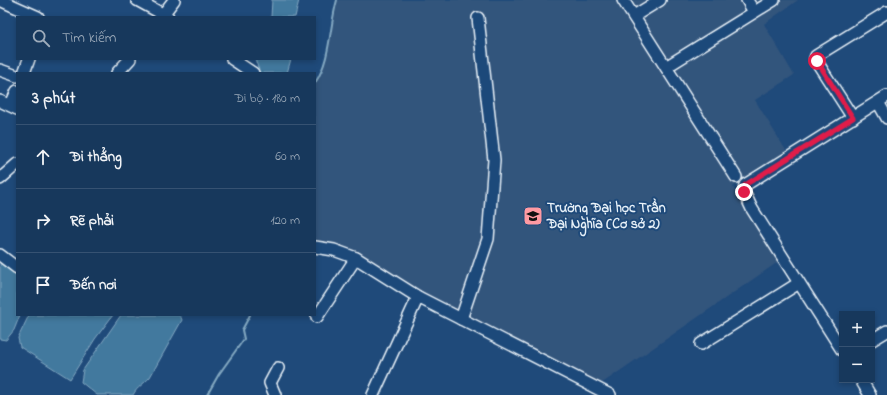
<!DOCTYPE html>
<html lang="vi">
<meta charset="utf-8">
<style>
:root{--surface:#17385c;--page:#244365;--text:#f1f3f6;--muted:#9eacbb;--line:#365272}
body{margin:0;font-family:"Indie Flower",sans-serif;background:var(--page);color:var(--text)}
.controls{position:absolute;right:12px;bottom:12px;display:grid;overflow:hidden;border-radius:0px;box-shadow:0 2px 6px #0003}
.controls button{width:36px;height:36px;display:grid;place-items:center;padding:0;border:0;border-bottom:1px solid var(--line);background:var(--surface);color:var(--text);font:20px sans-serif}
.stop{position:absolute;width:12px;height:12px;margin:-9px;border:3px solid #e11d48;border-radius:50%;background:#fff}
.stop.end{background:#e11d48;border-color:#fff;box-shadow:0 1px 4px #0008}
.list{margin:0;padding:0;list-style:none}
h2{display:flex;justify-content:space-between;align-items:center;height:52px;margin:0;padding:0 16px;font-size:17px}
h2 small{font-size:13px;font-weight:400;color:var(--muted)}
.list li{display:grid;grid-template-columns:26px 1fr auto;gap:12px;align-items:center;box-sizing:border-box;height:64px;padding:0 16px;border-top:1px solid var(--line)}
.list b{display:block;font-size:15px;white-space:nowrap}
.list em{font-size:13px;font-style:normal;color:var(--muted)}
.icon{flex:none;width:22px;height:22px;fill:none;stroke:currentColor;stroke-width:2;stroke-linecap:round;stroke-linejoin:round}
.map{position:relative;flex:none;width:887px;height:395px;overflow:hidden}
.search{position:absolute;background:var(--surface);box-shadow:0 2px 6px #0003;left:16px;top:16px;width:300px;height:44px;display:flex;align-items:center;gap:10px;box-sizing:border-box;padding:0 14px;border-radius:0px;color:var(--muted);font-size:15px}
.panel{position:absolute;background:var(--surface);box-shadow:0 2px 6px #0003;left:16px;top:72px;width:300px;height:244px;border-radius:0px}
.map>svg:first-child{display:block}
.built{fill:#32547c}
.water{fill:#42799e;stroke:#84a9c2}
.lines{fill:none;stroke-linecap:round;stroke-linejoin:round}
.stream{stroke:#84a9c2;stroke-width:2}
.minor-casing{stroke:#e8f1f8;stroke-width:14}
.minor{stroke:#1f4a7a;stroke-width:11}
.route{stroke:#e11d48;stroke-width:5}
.labels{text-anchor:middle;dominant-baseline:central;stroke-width:4;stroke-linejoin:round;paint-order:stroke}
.poi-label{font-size:14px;font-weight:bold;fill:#e8f1f8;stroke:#1f4a7a;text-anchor:start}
</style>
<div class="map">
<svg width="887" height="395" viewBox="0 0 887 395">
<rect width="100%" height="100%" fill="#1f4a7a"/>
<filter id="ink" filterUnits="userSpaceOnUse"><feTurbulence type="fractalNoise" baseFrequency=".025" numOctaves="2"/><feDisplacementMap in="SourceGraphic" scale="8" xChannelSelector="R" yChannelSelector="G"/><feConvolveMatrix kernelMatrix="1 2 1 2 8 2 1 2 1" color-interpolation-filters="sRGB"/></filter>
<g filter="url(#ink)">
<!-- built -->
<path class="built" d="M337,0H798L764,24L794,75L755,100L787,152L733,187L778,262L598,386L419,295L315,245V83L321,74L328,53L329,39Z"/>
<!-- water -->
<g class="water">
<path d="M272,0H299L295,17H271Z"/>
<path d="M255,59H291L287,73H260Z"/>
<path d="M0,263L17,275V315H20L14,330L6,340L0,339Z"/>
<path d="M29,315H113L95,339L70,379L20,347L18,338Z"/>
<path d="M121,315H180L182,320L150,377C144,384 137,387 133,395H97L81,382L83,370Z"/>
</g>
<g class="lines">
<!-- stream -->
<g class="stream">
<path d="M315,83C331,59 329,28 337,0"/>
<path d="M207,395L219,374L244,339L242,330L250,315"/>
</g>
<!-- minor casing -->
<g class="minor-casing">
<g id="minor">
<path d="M0,0L38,17"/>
<path d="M137,0L168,17"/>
<path d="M623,0L736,177"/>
<path d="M747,0L754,12"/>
<path d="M634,16L660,0"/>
<path d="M161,17L174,0"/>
<path d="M232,59L253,73"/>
<path d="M666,67L774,0"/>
<path d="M0,70L17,76"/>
<path d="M24,73L29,59"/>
<path d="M117,73L130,59"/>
<path d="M0,101L17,109"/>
<path d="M878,102L887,118"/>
<path d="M11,105L17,91"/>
<path d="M853,118L815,59L816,56L887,12"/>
<path d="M0,179L17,164"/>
<path d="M315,247L334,250L356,258L418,297L610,395"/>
<path d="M0,255L17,268"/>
<path d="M317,317L356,258"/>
<path d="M461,319L488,239L494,160L478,18"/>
<path d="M872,340L887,331"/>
<path d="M701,344L799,283"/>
<path d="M842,350L752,209L744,192L745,185L887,96"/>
<path d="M861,380L870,395"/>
<path d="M275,395L270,383L278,368"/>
<path d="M373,395L418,297"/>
</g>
</g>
<!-- minor -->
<use href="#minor" class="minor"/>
</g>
</g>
<g class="lines" filter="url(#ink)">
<!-- route -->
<path class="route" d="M744,192L745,185L853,118L817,61"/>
</g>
<!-- icons -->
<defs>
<g id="school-square" transform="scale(1)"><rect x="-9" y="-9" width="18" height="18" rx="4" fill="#ff9aa2" stroke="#1f4a7a"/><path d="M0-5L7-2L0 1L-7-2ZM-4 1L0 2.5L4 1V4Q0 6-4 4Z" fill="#111"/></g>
</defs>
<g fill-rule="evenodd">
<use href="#school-square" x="533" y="216"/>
</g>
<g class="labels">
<!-- poi labels -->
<g class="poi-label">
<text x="547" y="208">Trường Đại học Trần<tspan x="547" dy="16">Đại Nghĩa (Cơ sở 2)</tspan></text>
</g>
</g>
</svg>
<div class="controls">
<button>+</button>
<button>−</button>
</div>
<div class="stop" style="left:817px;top:61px"></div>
<div class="stop end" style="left:744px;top:192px"></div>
<div class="search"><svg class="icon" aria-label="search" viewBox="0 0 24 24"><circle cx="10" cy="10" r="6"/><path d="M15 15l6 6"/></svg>Tìm kiếm</div>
<section class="panel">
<h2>3 phút<small>Đi bộ · 180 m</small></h2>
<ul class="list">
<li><svg class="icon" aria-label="ahead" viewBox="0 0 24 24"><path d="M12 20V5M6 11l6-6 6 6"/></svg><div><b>Đi thẳng</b></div><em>60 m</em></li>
<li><svg class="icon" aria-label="right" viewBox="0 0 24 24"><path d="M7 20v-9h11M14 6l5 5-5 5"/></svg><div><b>Rẽ phải</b></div><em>120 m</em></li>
<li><svg class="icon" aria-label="arrive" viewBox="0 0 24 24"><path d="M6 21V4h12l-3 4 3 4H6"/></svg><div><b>Đến nơi</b></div></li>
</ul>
</section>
</div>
